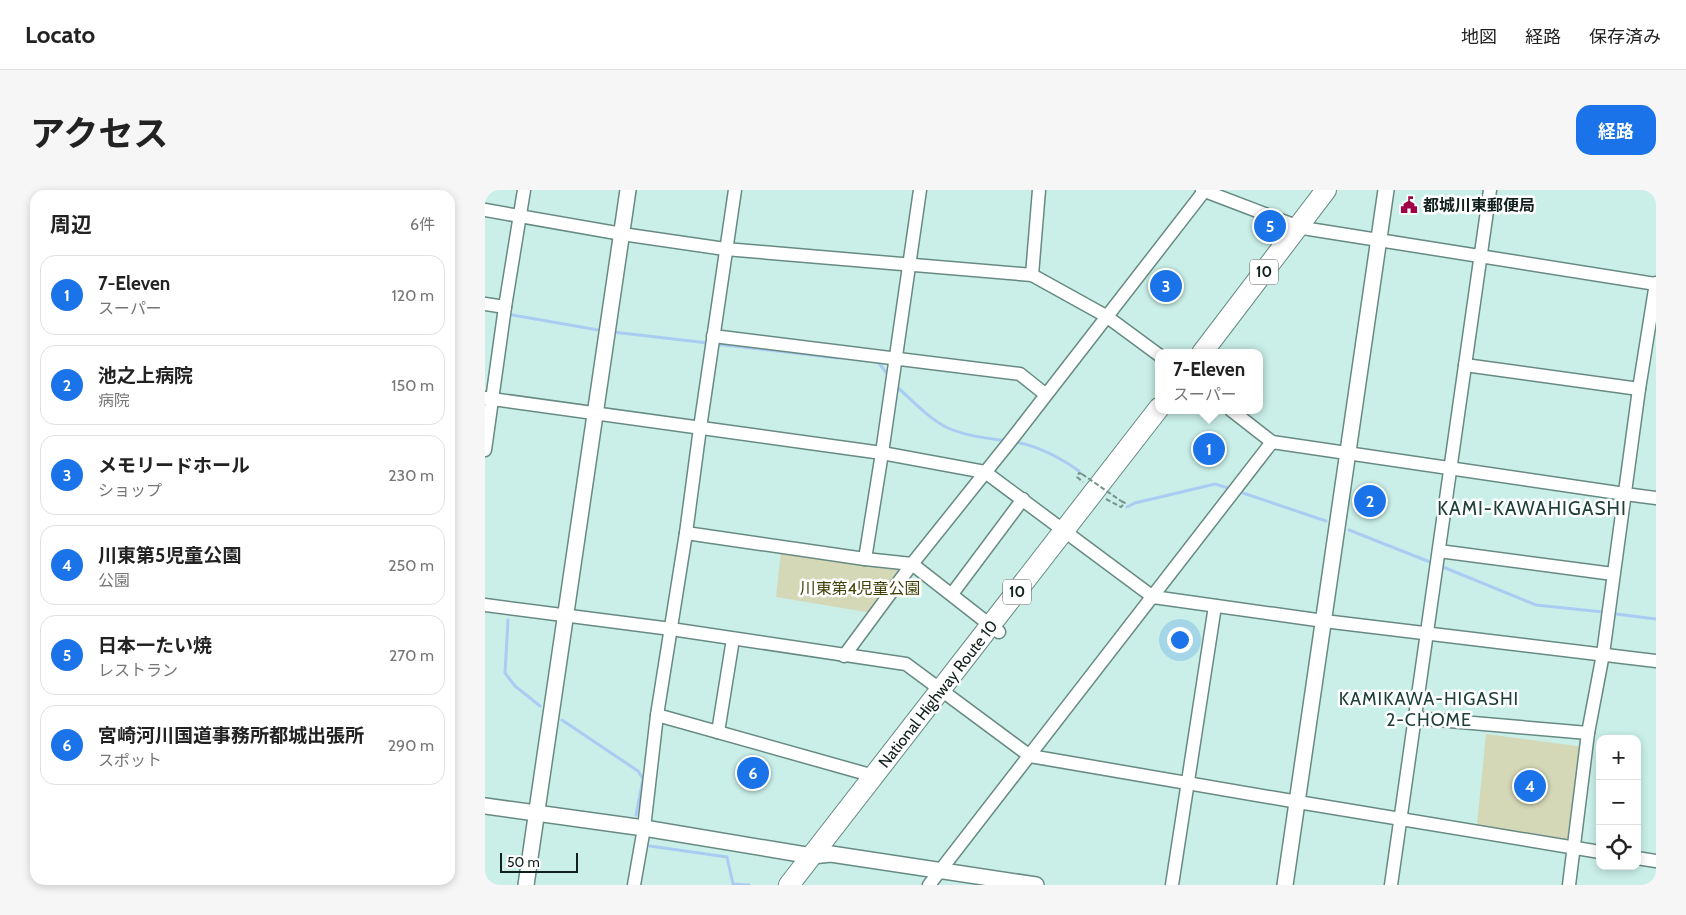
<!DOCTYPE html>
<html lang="ja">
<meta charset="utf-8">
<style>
:root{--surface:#fff;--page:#f6f6f6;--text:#222;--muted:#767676;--line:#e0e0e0;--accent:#1a73e8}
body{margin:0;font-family:Cabin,"Noto Sans JP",sans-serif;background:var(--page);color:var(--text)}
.controls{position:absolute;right:15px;bottom:15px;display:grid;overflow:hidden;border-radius:10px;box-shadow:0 2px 8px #0003}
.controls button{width:45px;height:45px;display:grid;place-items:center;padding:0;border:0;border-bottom:1px solid var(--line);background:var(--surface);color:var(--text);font:25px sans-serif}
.scale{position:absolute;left:15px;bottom:12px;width:78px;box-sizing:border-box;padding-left:5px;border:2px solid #11201d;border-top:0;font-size:14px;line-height:18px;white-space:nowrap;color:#11201d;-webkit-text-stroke:4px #fff;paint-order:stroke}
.you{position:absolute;left:694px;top:449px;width:18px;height:18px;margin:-12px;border:4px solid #fff;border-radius:50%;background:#1a73e8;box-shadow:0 0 0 8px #1a73e833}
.badge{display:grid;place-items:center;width:32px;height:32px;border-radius:50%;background:var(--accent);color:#fff;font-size:16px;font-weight:700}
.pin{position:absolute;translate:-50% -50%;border:2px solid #fff;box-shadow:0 1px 5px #0006}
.popup{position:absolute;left:670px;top:159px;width:108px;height:65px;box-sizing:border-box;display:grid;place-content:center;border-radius:10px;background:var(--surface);filter:drop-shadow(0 1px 4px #0005);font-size:16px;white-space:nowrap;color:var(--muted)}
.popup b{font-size:19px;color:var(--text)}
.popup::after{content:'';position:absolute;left:50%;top:100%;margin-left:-10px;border:10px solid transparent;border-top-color:var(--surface)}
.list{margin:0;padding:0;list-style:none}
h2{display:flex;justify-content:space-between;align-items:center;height:65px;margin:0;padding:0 20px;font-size:21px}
h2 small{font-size:16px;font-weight:400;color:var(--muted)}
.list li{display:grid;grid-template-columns:32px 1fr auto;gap:15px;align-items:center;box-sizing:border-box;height:80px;margin:0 10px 10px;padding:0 10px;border:1px solid var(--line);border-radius:15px}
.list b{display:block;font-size:19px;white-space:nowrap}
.list p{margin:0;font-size:16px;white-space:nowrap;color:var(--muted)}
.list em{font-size:16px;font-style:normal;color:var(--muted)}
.icon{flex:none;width:28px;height:28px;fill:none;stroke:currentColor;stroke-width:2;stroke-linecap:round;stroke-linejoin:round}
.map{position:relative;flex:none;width:1171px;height:695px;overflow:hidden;border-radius:15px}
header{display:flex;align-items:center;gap:30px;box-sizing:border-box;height:70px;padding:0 25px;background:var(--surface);border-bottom:1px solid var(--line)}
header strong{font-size:24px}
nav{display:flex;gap:28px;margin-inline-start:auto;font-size:18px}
.intro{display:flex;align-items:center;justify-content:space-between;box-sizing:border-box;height:120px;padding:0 30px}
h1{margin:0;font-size:35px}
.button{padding:12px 22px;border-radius:15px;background:var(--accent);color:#fff;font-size:18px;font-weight:700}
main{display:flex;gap:30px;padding:0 30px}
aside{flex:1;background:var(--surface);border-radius:15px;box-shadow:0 2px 8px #0003}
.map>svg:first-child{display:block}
.green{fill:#d5d8b7}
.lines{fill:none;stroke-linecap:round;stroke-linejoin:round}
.stream{stroke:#aaccf3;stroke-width:3}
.minor-casing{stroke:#678a83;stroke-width:15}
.tertiary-casing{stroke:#678a83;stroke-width:18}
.trunk-casing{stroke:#678a83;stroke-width:22}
.path{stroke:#77938e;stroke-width:2;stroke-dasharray:5 2.5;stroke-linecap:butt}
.minor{stroke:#fff;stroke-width:12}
.tertiary{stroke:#fff;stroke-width:15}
.trunk{stroke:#fff;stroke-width:20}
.path-bridge{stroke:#77938e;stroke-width:2;stroke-dasharray:5 2.5;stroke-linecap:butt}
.labels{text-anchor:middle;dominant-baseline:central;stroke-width:5;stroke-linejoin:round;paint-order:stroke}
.shield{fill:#fff;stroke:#586361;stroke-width:1}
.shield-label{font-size:15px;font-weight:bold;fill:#11201d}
.poi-label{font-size:16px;font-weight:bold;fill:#11201d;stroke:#fff;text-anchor:start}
.park-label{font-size:16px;fill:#3f4105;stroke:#fff}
.street-label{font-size:16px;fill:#11201d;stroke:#fff}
.neighbourhood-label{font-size:18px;letter-spacing:1px;fill:#1e403a;stroke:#fff}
.quarter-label{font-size:19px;letter-spacing:1px;fill:#1e403a;stroke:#fff}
</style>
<header>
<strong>Locato</strong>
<nav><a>地図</a><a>経路</a><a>保存済み</a></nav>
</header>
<div class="intro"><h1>アクセス</h1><a class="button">経路</a></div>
<main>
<aside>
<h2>周辺<small>6件</small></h2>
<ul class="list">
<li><span class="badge">1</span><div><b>7-Eleven</b><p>スーパー</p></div><em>120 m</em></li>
<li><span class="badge">2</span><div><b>池之上病院</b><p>病院</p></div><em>150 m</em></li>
<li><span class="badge">3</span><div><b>メモリードホール</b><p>ショップ</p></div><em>230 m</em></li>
<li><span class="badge">4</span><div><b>川東第5児童公園</b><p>公園</p></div><em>250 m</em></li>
<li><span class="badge">5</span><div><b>日本一たい焼</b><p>レストラン</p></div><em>270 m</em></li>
<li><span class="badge">6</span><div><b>宮崎河川国道事務所都城出張所</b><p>スポット</p></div><em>290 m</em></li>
</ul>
</aside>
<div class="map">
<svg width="1171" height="695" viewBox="0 0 1171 695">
<rect width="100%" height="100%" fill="#c9efe8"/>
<!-- green -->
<g class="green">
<path d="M296,362L413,379L417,384L387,423L291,407Z"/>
<path d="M1001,544L1099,557L1085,651L992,635Z"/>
</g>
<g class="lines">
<!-- stream -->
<g class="stream">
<path d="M22,124L119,141"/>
<path d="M128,142L223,153"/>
<path d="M230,154L353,168"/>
<path d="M393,172L403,185"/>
<path d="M411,196C427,210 444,229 463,238C481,246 502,248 521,251"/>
<path d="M529,252C554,256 574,267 594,281"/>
<path d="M758,303L841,331"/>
<path d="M642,317L650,313L730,294L743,298"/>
<path d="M864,340L945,372"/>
<path d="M958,377L1051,415L1118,422"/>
<path d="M1131,424L1171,429"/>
<path d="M23,430L20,483L30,496L55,516"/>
<path d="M77,530L153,581L158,589L151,625"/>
<path d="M165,656L242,667L248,694L264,695"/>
</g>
<!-- minor casing -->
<g class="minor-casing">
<g id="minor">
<path d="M717,0L814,37L824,39L1171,94"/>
<path d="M0,20L137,44L240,59L547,85L621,126L674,165"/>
<path d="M547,85L554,0"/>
<path d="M0,114L20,117"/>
<path d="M228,146L535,184L560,204"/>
<path d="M980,175L1154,199"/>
<path d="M0,208L397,263L500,282L668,407L839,431L1171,471"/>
<path d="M746,220L787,252L1140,304L1171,308"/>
<path d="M0,260L20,117L39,0"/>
<path d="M201,343L380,369L427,374L514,442"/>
<path d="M954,361L1128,384"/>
<path d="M380,369L397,263L435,0"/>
<path d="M467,404L538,309"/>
<path d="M0,415L186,439L421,474L545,566L813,612L1115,662"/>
<path d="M359,466L427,374L527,249L720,0"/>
<path d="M172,525L389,586"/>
<path d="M930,528L1103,543"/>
<path d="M233,542L248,449"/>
<path d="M1152,668L1171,671"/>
<path d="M149,695L159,638L172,525L201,343L215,238L250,0"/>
<path d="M444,695L787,252"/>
<path d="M687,695L730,416"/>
<path d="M906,695L1005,0"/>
<path d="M1084,695L1103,543L1118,464L1154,199L1171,93"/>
</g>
</g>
<!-- tertiary casing -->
<g class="tertiary-casing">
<g id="tertiary">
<path d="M0,616L159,638L327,666L346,664L551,695"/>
<path d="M41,695L143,0"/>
<path d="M800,695L901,0"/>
</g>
</g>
<!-- trunk casing -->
<g class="trunk-casing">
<g id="trunk">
<path d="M717,163L841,0"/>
<path d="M304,695L674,218"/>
</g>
</g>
<!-- path -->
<g class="path">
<path d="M597,284L594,283L592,287L598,292"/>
<path d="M621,309L636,317L640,313L636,311"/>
</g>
<!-- minor -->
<use href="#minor" class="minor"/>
<!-- tertiary -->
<use href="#tertiary" class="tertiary"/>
<!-- trunk -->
<use href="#trunk" class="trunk"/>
<!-- path-bridge -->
<path class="path-bridge" d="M597,284L636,311"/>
</g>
<!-- icons -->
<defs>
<g id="civic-bare" transform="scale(1.35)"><path d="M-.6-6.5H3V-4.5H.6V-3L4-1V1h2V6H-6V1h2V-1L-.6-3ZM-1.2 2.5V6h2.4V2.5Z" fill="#9f0345" stroke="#fff" stroke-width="2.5" paint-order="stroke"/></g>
</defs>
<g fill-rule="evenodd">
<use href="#civic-bare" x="924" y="15"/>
</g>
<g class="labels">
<!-- shield labels -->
<g class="shield">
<rect x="765" y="69.5" width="28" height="25" rx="4"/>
<rect x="518" y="389.5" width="28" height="25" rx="4"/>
</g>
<g class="shield-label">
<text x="779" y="82">10</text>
<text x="532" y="402">10</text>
</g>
<!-- poi labels -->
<g class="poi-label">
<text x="938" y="15">都城川東郵便局</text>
</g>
<!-- park labels -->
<g class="park-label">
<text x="375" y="398">川東第4児童公園</text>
</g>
<!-- street labels -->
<g class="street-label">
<text transform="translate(453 504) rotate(-52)">National Highway Route 10</text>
</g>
<!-- neighbourhood labels -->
<g class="neighbourhood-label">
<text x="944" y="509">KAMIKAWA-HIGASHI<tspan x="944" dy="21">2-CHOME</tspan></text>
</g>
<!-- quarter labels -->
<g class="quarter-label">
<text x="1047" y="318">KAMI-KAWAHIGASHI</text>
</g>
</g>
</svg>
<div class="controls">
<button>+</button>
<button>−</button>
<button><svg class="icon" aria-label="locate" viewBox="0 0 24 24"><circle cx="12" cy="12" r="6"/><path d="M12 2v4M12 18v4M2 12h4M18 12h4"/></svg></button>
</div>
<div class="scale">50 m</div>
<div class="you"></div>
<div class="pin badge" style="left:724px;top:259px">1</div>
<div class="popup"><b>7-Eleven</b>スーパー</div>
<div class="pin badge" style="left:885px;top:311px">2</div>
<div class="pin badge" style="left:681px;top:96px">3</div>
<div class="pin badge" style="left:1045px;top:596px">4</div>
<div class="pin badge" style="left:785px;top:36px">5</div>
<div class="pin badge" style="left:268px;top:583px">6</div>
</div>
</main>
